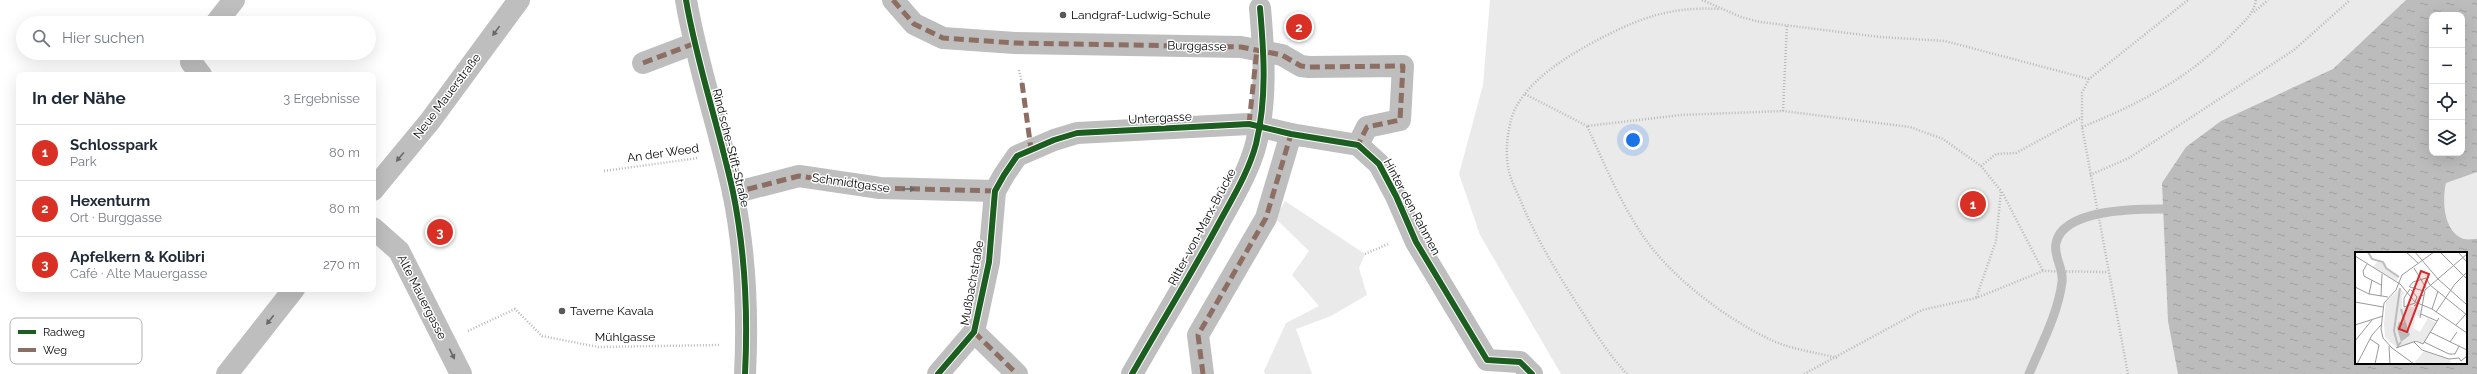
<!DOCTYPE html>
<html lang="de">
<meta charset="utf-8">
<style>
:root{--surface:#fff;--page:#f2f2f3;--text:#1f2937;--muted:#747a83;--line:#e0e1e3;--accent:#d93025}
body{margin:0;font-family:Raleway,sans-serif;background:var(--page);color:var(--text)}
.controls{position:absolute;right:12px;top:12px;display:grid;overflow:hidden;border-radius:8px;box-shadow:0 4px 16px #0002}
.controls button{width:36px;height:36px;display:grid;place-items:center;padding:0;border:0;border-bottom:1px solid var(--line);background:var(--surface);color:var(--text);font:20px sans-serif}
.you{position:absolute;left:1633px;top:140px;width:14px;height:14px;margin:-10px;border:3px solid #fff;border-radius:50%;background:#1a73e8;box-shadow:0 0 0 6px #1a73e833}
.badge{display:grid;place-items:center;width:26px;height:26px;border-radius:50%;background:var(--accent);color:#fff;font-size:13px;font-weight:700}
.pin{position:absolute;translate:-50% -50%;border:2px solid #fff;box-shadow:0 1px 4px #0006}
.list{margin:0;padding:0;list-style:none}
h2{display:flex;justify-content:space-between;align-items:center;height:52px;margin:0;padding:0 16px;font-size:17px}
h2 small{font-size:13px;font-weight:400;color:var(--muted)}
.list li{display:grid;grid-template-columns:26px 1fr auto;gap:12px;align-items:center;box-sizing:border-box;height:56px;padding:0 16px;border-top:1px solid var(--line)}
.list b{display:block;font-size:15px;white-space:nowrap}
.list p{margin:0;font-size:13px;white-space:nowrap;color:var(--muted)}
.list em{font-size:13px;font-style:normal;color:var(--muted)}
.icon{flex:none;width:22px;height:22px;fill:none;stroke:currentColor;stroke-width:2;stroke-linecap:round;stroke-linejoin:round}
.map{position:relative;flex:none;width:2477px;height:374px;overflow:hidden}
.search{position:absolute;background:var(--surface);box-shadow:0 4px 16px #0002;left:16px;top:16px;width:360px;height:44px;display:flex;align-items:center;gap:10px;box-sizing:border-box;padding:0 14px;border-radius:22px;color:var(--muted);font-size:15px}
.panel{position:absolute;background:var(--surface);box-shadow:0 4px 16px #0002;left:16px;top:72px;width:360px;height:220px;border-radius:8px}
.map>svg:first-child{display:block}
.park{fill:#eaeaea;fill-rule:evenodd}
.water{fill:url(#water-ripples);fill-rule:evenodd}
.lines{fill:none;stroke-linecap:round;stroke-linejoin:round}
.stream{stroke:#bcbcbc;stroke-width:9}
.path{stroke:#b8b8b8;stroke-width:2.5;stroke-dasharray:1 2;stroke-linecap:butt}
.street{stroke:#bebebe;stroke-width:22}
.street-bridge{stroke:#bebebe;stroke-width:22}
.quiet{stroke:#8d6e63;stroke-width:5;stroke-dasharray:10 5;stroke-linecap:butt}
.cycleway-casing{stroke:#fff;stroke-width:8}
.cycleway{stroke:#1b5e20;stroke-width:6}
.oneway{fill:#686868}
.poi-dot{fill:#595959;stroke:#fff;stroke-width:1.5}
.labels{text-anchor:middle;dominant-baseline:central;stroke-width:3;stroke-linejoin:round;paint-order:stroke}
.poi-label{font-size:12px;fill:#000;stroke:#fff;text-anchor:start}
.street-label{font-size:12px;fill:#000;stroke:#fff}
.inset-river{fill:none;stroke:#bcbcbc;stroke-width:2}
.inset-road{fill:none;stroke:#999;stroke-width:1}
.view{fill:#d62828;fill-opacity:0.15;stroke:#d62828;stroke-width:2}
.inset-edge{fill:none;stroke:#000;stroke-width:2}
.key{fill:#fff;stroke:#b2b2b2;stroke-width:1}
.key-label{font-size:11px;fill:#000}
</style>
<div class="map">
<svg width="2477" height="374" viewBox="0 0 2477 374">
<defs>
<pattern id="water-ripples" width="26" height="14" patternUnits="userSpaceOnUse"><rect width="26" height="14" fill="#bcbcbc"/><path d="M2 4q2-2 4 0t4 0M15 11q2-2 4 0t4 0" fill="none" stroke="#a0a0a0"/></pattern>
</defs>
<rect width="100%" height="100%" fill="#fff"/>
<!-- park -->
<g class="park">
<path d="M1490,0H2477V374H1561L1480,235L1459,174L1483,85ZM2432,15H2462V153H2432ZM2356,253H2466V363H2356Z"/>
<path d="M1285,201L1365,254L1359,268L1367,295L1331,316L1296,329L1312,374H1265L1264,371L1286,323L1319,306L1292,275L1309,251L1275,218Z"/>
</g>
<!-- water -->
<path class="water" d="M2406,0H2477V172L2446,183C2442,200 2443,232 2464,239C2468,240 2473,239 2477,239V374H2178L2168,321L2162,183L2186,147L2221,121L2333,69ZM2432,15H2462V153H2432ZM2356,253H2466V363H2356Z"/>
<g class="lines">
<!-- stream -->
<path class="stream" d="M2029,374C2041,345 2058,314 2062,282C2064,269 2053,256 2056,243C2063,209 2135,209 2163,209"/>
<!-- path -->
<g class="path">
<path d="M1702,0L1741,17L1760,22L1880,37L1945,41L2089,79"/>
<path d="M2254,12L2268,0"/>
<path d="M1019,70L1022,83"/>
<path d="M1525,94L1587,126"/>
<path d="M1783,111L1787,24"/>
<path d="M2082,127C2139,104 2189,78 2232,34C2243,22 2253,16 2256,0"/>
<path d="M1981,166L1996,154L2016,153L2082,117"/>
<path d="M604,171L698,158"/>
<path d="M2090,175L2129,158L2294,50L2350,0"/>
<path d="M2002,192L2043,271"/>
<path d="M1365,254L1388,244"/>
<path d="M468,331L515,309L542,336L598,347L720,345"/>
<path d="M1837,358C1815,352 1789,349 1769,339C1724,317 1672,278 1643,236C1620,202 1604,163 1587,126L1681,115L1783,111L1910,127L1943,139L1981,166L2001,191L1996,241L1976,298"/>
<path d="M1627,374C1610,356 1596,334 1583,313C1559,276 1536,239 1520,199C1516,190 1511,181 1509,171C1505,155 1507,136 1511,120C1520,86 1561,60 1590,44C1635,20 1667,6 1719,9"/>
<path d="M1804,374L1922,310L1976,298L2043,271L2107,272"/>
<path d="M2128,374L2082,127V93L2089,79L2188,0"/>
</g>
<!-- street -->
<g class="street">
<path d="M686,0C697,65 719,127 733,192C745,251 748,314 745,374"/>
<path d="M893,0L914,24L943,38L1015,43L1241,47L1282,55L1301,66L1309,67L1403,66L1400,120L1367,127L1358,145"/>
<path d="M216,23L234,0"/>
<path d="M195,53L191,62L201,75"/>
<path d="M643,63L693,44"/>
<path d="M373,190L430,121L519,0"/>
<path d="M733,193L799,176L880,188L995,191"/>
<path d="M373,228L399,251L461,374"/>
<path d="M974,332L1017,374"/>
<path d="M227,374L294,289"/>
<path d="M938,374L974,332L989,262L995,191L1004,175L1017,156L1054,140L1077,133L1249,124L1291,134L1358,145L1379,164L1396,196L1416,242L1487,360L1520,362L1532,374"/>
<path d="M1203,374L1198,335L1266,218L1291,134"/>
</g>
<!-- street-bridge -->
<path class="street-bridge" d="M1132,374C1161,323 1192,273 1220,221C1233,197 1249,171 1256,144C1267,99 1264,54 1260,8"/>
<!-- quiet -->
<g class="quiet">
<path d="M893,0L914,24L943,38L1015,43L1241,47L1282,55L1301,66L1309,67L1403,66L1400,120L1367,127L1358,145"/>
<path d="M643,63L693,44"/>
<path d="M1022,83L1031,149"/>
<path d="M1249,124L1257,49"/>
<path d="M733,193L799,176L880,188L995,191"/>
<path d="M974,332L1017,374"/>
<path d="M1203,374L1198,335L1266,218L1291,134"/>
</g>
<!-- cycleway casing -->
<g class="cycleway-casing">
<g id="cycleway">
<path d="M686,0C697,65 719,127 733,192C745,251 748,314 745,374"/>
<path d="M938,374L974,332L989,262L995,191L1004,175L1017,156L1054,140L1077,133L1249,124L1291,134L1358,145L1379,164L1396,196L1416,242L1487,360L1520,362L1532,374"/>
<path d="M1132,374C1161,323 1192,273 1220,221C1233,197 1249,171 1256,144C1267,99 1264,54 1260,8"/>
</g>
</g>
<!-- cycleway -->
<use href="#cycleway" class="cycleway"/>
</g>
<!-- one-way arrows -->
<defs><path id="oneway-solid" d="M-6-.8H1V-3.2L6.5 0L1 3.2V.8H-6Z"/></defs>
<g class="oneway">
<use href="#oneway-solid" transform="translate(496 31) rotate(126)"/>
<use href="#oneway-solid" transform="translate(400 157) rotate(130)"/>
<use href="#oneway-solid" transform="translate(909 189)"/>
<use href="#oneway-solid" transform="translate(270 320) rotate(128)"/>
<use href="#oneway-solid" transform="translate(452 354) rotate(64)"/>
</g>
<!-- markers -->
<g class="poi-dot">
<circle cx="1063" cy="15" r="4"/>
<circle cx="562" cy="311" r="4"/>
</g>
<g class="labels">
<!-- poi labels -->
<g class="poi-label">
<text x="1071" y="15">Landgraf-Ludwig-Schule</text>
<text x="570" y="311">Taverne Kavala</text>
</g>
<!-- street labels -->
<g class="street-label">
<text transform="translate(1197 46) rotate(1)">Burggasse</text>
<text transform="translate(447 96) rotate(-53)">Neue Mauerstraße</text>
<text transform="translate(1160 118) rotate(-3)">Untergasse</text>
<text transform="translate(731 148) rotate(76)">Rind´sche-Stift-Straße</text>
<text transform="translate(663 153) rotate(-8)">An der Weed</text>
<text transform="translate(851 183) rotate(8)">Schmidtgasse</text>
<text transform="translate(1412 207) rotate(62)">Hinter den Rahmen</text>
<text transform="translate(1202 227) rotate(-62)">Ritter-von-Marx-Brücke</text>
<text transform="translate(972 283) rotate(-80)">Mußbachstraße</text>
<text transform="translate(422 297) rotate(63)">Alte Mauergasse</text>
<text x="625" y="337">Mühlgasse</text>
</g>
</g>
<!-- overview -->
<g transform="translate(2355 252)">
<rect width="112" height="112" fill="#fff"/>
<path d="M24,8L31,12L29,16L44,25L42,29L18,15Z" fill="#eaeaea"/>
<path d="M45,36L50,41L47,44V56L57,55L66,59L65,65L61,63L58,76L65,80L73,66L81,71L68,92L60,87V90L42,96L30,85L29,72L31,50ZM69,99L95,108L96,112H62L60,110Z" fill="#eaeaea"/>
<path d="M44,70L51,71L55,83L46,90L42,76Z" fill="#bcbcbc"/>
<path class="inset-river" d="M13,0L17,7L28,10L31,16L44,25M45,36L39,79L43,94L46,90M46,57L50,71"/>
<path class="inset-road" d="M51,0L63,11M60,0L83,27L112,53M85,0L112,27M103,0L112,10M0,4L45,32L60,50L77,57L112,81M59,16L71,36M9,24L26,33M9,24L8,19L12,12M0,35L14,42L33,45M54,35L58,30L71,26L75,33L112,63M55,35L69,39M55,37L49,46V55L60,51M56,38L62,45L60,50M14,42L17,28M26,44L27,22M0,50L28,55M59,53L60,54L65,44L69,43M77,57L83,39M81,60L100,32L112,20M66,62L82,69M65,66L70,38L112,2M0,73L28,64M101,73L111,62M75,80L112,98M15,87L24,93L20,112M0,89L17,68M59,90L67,98L94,107L104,106L106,109L112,104M69,90L94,102H100L104,94M95,90L102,80M34,94L35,112M41,96L61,89L68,92L84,66M2,112L17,83L26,73M59,112L37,96L28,86L26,77L29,51L41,38L47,23L79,0"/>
<path class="view" d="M66,19L74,22L52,80L44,77Z"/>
<rect width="112" height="112" class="inset-edge"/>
</g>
<!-- legend -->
<rect x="10" y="318" width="132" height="46" rx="6" class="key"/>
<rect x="18" y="330" width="18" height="4" fill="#1b5e20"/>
<rect x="18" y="348" width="18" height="4" fill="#8d6e63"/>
<g class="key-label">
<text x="43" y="336">Radweg</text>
<text x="43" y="354">Weg</text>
</g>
</svg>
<div class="controls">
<button>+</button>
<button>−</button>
<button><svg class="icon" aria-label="locate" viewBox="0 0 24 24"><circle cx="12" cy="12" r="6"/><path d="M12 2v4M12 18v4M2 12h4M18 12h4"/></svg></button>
<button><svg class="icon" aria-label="layers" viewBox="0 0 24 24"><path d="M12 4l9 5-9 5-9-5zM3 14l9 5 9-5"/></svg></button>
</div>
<div class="you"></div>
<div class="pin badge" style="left:1973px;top:204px">1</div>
<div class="pin badge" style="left:1299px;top:27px">2</div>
<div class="pin badge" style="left:440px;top:232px">3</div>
<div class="search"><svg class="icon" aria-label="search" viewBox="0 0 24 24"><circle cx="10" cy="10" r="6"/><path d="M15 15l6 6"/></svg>Hier suchen</div>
<section class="panel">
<h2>In der Nähe<small>3 Ergebnisse</small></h2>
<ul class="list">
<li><span class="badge">1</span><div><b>Schlosspark</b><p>Park</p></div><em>80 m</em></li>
<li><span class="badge">2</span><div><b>Hexenturm</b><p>Ort · Burggasse</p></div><em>80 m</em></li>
<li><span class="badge">3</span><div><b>Apfelkern &amp; Kolibri</b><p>Café · Alte Mauergasse</p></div><em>270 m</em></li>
</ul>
</section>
</div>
